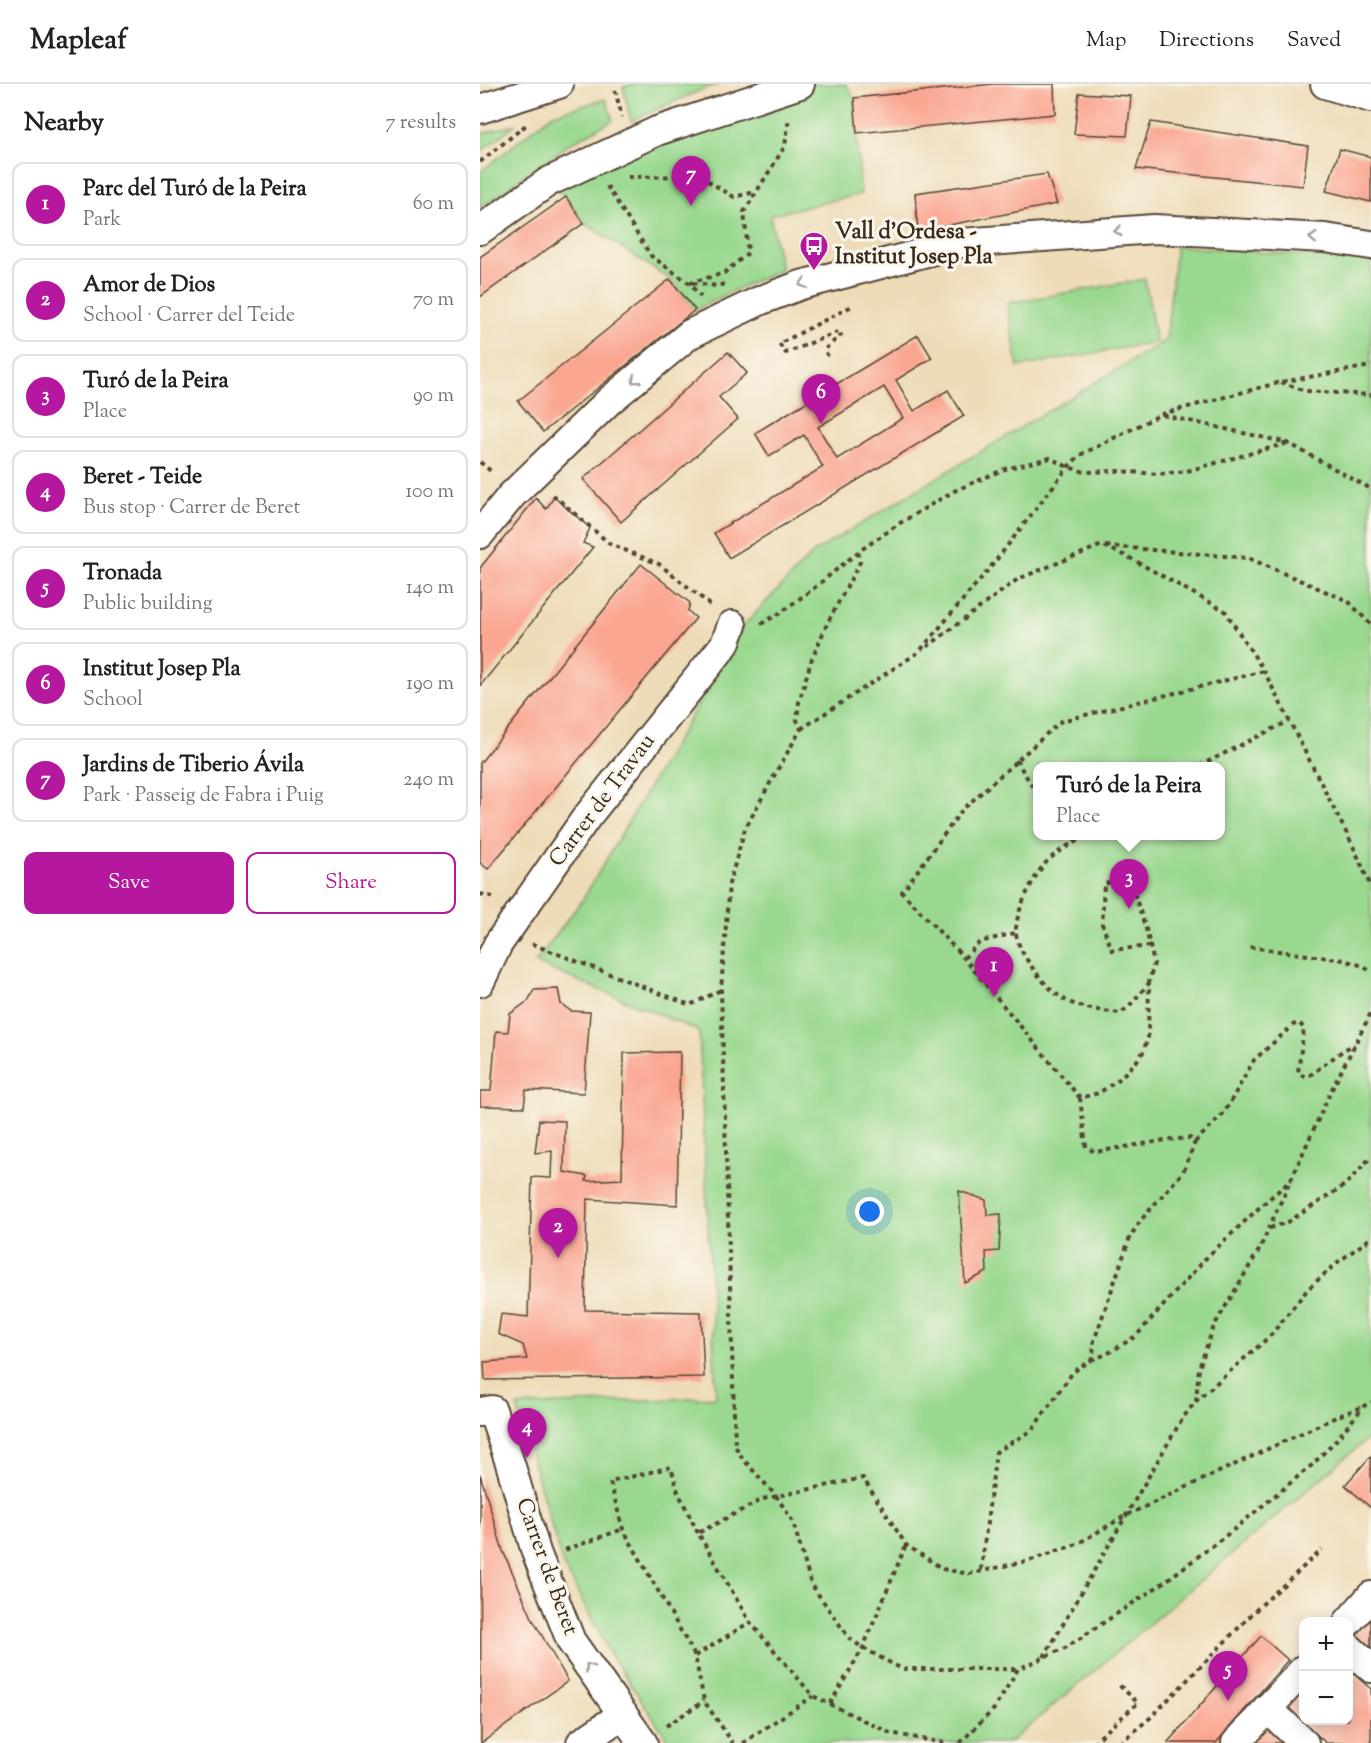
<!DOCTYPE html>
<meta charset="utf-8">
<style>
:root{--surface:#fff;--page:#f6f6f6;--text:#202124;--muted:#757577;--line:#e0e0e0;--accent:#b5179e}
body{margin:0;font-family:"Sorts Mill Goudy",serif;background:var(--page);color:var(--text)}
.controls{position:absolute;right:18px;bottom:18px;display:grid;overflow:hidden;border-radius:12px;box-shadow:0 3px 15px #0003}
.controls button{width:54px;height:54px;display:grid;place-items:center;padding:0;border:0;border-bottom:2px solid var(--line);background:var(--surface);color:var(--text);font:30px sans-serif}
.you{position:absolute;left:390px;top:1128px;width:21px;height:21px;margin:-15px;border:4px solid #fff;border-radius:50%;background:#1a73e8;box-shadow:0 0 0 9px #1a73e833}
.badge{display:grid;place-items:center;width:39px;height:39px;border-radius:50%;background:var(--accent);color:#fff;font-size:20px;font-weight:700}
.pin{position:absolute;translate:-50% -50px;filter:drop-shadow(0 2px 3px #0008)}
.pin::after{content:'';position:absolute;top:32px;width:21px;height:18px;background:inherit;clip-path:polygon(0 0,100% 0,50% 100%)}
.popup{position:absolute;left:553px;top:678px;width:192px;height:78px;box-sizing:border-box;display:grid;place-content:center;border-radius:12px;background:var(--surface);filter:drop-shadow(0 2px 4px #0005);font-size:20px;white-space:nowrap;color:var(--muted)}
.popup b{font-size:22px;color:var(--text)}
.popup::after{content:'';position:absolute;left:50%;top:100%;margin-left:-12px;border:12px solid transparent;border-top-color:var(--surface)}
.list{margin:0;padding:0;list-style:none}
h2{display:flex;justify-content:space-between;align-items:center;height:78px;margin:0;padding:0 24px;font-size:26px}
h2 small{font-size:20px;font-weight:400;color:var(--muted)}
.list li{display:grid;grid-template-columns:39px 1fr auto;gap:18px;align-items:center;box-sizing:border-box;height:84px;margin:0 12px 12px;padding:0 12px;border:2px solid var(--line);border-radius:12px}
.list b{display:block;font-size:22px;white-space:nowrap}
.list p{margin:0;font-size:20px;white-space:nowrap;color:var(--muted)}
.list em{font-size:20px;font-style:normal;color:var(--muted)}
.actions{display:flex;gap:12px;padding:18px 24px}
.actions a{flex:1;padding:14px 0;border:2px solid var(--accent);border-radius:12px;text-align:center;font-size:21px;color:var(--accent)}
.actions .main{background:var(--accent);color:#fff}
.map{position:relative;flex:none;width:891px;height:1659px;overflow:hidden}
header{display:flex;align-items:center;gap:36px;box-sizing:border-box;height:84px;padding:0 30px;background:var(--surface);border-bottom:2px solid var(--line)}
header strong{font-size:28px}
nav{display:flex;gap:33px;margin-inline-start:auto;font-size:21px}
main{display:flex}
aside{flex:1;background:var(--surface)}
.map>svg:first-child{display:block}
.green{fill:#99d88e;stroke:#6a8156;stroke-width:1.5;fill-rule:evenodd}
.building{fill:#faa691;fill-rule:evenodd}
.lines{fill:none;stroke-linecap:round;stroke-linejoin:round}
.minor-casing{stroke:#564535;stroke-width:32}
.path{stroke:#564535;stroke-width:4;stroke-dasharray:4.5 4.5;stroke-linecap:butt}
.minor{stroke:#fff;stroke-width:28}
.oneway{stroke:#a79f9a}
.labels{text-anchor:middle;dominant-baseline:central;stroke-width:6;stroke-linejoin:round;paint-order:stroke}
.poi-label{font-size:22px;font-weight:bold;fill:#3b2a1e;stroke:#fbf7ec;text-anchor:start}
.street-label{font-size:22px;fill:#3b2a1e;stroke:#fbf7ec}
</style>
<header>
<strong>Mapleaf</strong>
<nav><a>Map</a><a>Directions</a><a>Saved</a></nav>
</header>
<main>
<aside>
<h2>Nearby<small>7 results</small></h2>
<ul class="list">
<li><span class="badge">1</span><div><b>Parc del Turó de la Peira</b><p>Park</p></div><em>60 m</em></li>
<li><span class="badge">2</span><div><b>Amor de Dios</b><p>School · Carrer del Teide</p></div><em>70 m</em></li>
<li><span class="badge">3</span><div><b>Turó de la Peira</b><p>Place</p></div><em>90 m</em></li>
<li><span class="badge">4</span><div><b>Beret - Teide</b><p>Bus stop · Carrer de Beret</p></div><em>100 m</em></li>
<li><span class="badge">5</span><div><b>Tronada</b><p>Public building</p></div><em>140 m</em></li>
<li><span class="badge">6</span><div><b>Institut Josep Pla</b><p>School</p></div><em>190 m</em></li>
<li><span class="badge">7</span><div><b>Jardins de Tiberio Ávila</b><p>Park · Passeig de Fabra i Puig</p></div><em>240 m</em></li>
</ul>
<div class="actions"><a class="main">Save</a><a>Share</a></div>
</aside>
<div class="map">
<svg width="891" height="1659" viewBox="0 0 891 1659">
<rect width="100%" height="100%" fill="#fbf7ec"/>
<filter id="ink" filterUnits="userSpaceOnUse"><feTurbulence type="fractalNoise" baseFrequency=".0167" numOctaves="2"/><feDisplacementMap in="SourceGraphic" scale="12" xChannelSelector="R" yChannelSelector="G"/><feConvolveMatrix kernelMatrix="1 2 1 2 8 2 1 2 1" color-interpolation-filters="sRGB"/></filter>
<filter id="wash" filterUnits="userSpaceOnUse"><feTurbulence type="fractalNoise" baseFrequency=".008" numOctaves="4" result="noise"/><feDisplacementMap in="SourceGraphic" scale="24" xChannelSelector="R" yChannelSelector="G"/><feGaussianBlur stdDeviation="1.35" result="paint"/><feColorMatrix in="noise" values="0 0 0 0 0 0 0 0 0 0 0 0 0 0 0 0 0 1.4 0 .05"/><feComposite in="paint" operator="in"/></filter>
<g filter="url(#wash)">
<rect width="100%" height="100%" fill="#eedcb9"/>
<!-- green -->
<g class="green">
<path d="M153,0H239L223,5L151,37L143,3Z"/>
<path d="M320,0H366L374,14L381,110L290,131L301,186L259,204L215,226L190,195L104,139L86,113L68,98Z"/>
<path d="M126,15L133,36L93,58L0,124V88L73,30Z"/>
<path d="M36,40L0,68V50Z"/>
<path d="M696,162L891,176V1352L529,1659H190L129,1568L82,1478L37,1322L236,1313L219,947L55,879L103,815L266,539L334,468L686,256ZM558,682H740V752H558Z"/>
<path d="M665,195L676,258L538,283L527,219Z"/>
</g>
<g id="blocks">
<!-- building -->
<g class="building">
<path d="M513,0H574L575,30L377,49L374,14Z"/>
<path d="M599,9L651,12L647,52L594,50Z"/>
<path d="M671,38L828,62L823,102L656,85Z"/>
<path d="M860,65L891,73V118L846,107Z"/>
<path d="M567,90L577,120L438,147L435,109Z"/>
<path d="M86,113L104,139L0,213V173Z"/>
<path d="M190,195L215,226L63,348L38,317Z"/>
<path d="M438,251L452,274L416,296L434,327L468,306L484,332L249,474L234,449L343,383L324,351L289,372L275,349ZM404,303L423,334L357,375L338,343Z"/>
<path d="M248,268L267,289L239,313L258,335L141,438L103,395Z"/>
<path d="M74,413L110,444L103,459L113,463L0,602V484L56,414L66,425Z"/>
<path d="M161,480L210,519L208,527L216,534L8,785L0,779V679Z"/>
<path d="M78,905L81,920L91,927L110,928L104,1009L46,1006L44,1023L0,1022V1007H11L16,947L28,948L30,930L48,917L54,906Z"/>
<path d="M200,968L197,1121L107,1115L105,1226L221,1228L224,1293L5,1296L4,1278L47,1275L43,1261L18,1250L21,1230L48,1233L52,1093L71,1094L72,1067L55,1069L59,1036L85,1037L84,1088L107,1092L106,1097L142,1095L144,969Z"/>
<path d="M479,1107L506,1116L507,1131L521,1130L519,1167L506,1168L507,1188L485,1199Z"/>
<path d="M891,1372V1424L865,1401Z"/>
<path d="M0,1390L23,1467L53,1536L88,1597L1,1659Z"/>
<path d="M891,1531V1570L872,1552Z"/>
<path d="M781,1552L808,1576L736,1659H689L688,1658Z"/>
<path d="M868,1585L891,1605V1659H846L806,1622L824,1603V1636H868Z"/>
<path d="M787,1643L805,1659H772Z"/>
</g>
</g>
</g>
<g filter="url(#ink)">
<use href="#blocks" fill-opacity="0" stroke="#564535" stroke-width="1.5"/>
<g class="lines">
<!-- minor casing -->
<g class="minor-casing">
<g id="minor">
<path d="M845,0L891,14"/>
<path d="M0,25L79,0"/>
<path d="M0,146L68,98L177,47L320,0"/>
<path d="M0,450L32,411L129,317L210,250L279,217L321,201L481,159L674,145L845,154L891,161"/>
<path d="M0,898L18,860L106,734L245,560L252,541"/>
<path d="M0,1328L12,1326L30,1379L56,1468L91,1557L163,1659"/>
<path d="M868,1538L891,1512"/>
<path d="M868,1563L891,1584"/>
<path d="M787,1624L824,1659"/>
<path d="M101,1659L143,1630"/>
<path d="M756,1659L824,1585"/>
</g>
</g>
<!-- path -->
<g class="path">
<path d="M135,6L142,33"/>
<path d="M0,78L46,41"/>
<path d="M148,93L220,92L254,113L275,108"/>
<path d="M127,102L171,172L209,199L221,213"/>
<path d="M209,199L244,189L268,169L264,128L305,62L309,34"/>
<path d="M213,199L238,202L244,200"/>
<path d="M348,272L344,266L361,251L360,247L306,269L299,260L372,222"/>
<path d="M801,298L825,307L891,311"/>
<path d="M683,331L808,359L891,405"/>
<path d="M0,378L13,389"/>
<path d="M73,411L130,460L179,480L233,523"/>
<path d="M626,462L768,474L868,517L891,541"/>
<path d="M378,468L380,478L347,540L331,577L319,618L317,636L321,645L290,699L265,745L249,800L241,906L255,1362L263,1375L297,1413L313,1438L331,1500L369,1554L383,1564L422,1585H538"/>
<path d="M281,540L300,529L334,504L378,468L420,439L474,407L525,385L570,374L588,383L605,388L637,387L679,390L707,387L808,359"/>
<path d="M447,563L538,495L622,461L650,474L745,527L784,587L875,766L891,803"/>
<path d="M321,645L439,568L514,479L588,383L600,371L682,330L801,298L891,282"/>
<path d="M536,676L558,711"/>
<path d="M719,682L809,637"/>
<path d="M583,752L589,762"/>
<path d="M605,752C593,760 573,769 564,781C552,795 535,829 536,848C536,868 569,909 587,917C603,925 622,927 641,929L652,919L669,899"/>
<path d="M0,810L17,814"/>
<path d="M52,860L210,921L241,906"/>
<path d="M670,862L632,866L622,840L624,800L643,795L654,809L666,845L674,879L669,898L668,953L663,968L656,978L638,996L619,1009L600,1014L606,1063L615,1068L687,1056L710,1054L715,1058L703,1088L660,1137L650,1153L614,1257L613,1275L627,1270L656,1252L725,1175L782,1121L811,1096"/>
<path d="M770,863L864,876L883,882L891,888"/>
<path d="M484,874L500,858L535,849"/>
<path d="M600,1014L484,874L422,808L482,726L581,637L784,587"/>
<path d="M715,1058L744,1029L774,976L813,941L819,939L824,944L818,988L823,992H829L865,965L875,961"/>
<path d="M790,1144L808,1138L865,1101L891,1073"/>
<path d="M716,1317L719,1284L734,1242L779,1166L851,1007L891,929"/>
<path d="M218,1449L198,1408L191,1383L130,1398L143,1445L215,1572L224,1617L253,1659"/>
<path d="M85,1466L143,1445"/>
<path d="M501,1486L516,1368L552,1346L593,1288L613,1275"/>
<path d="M215,1572L270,1538"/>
<path d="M564,1573L702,1335L716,1317L790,1252L828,1205L858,1178L891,1154"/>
<path d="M350,1620L383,1564L426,1461"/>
<path d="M186,1642L224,1617"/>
<path d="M263,1659L333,1612"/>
<path d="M464,1659L410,1649L333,1612L270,1538L218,1449L283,1415L383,1394L426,1461L463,1485L489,1490L551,1476L597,1460L645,1432L856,1333L884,1322"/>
<path d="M480,1659L514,1625L538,1585L587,1563L683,1499L752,1447L832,1381L857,1355L884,1322L891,1318"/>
<path d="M613,1659L658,1619L639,1601"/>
<path d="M640,1659L670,1634L777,1525L842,1466"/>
</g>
<!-- minor -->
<use href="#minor" class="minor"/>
</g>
<!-- one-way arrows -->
<defs><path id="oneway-chevron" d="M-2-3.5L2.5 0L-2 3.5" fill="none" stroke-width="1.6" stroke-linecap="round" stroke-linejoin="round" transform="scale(1.5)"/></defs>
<g class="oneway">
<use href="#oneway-chevron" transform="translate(638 147) rotate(176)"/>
<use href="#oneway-chevron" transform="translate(833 154) rotate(-177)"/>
<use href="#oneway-chevron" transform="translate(323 200) rotate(162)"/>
<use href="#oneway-chevron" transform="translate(155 296) rotate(140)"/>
<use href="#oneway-chevron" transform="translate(109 1583) rotate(-125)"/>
</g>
</g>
<!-- icons -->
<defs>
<g id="bus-pin" transform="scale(1.5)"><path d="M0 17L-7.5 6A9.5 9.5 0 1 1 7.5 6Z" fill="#b5179e" stroke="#fbf7ec"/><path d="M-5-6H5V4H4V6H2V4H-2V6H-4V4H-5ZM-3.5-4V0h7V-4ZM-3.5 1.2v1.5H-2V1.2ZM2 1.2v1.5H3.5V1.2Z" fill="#fff"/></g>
</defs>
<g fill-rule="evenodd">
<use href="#bus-pin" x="334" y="162"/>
</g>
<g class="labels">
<!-- poi labels -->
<g class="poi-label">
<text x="355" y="149">Vall d'Ordesa -<tspan x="355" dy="25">Institut Josep Pla</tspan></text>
</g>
<!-- street labels -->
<g class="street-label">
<text transform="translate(123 717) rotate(-53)">Carrer de Travau</text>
<text transform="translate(66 1483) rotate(70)">Carrer de Beret</text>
</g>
</g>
</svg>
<div class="controls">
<button>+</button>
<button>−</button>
</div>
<div class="you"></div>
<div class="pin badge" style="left:514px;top:913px">1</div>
<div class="pin badge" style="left:78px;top:1174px">2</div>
<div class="pin badge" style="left:649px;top:825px">3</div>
<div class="popup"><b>Turó de la Peira</b>Place</div>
<div class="pin badge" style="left:47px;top:1374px">4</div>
<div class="pin badge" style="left:748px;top:1617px">5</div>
<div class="pin badge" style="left:341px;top:340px">6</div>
<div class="pin badge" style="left:211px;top:122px">7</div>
</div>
</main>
